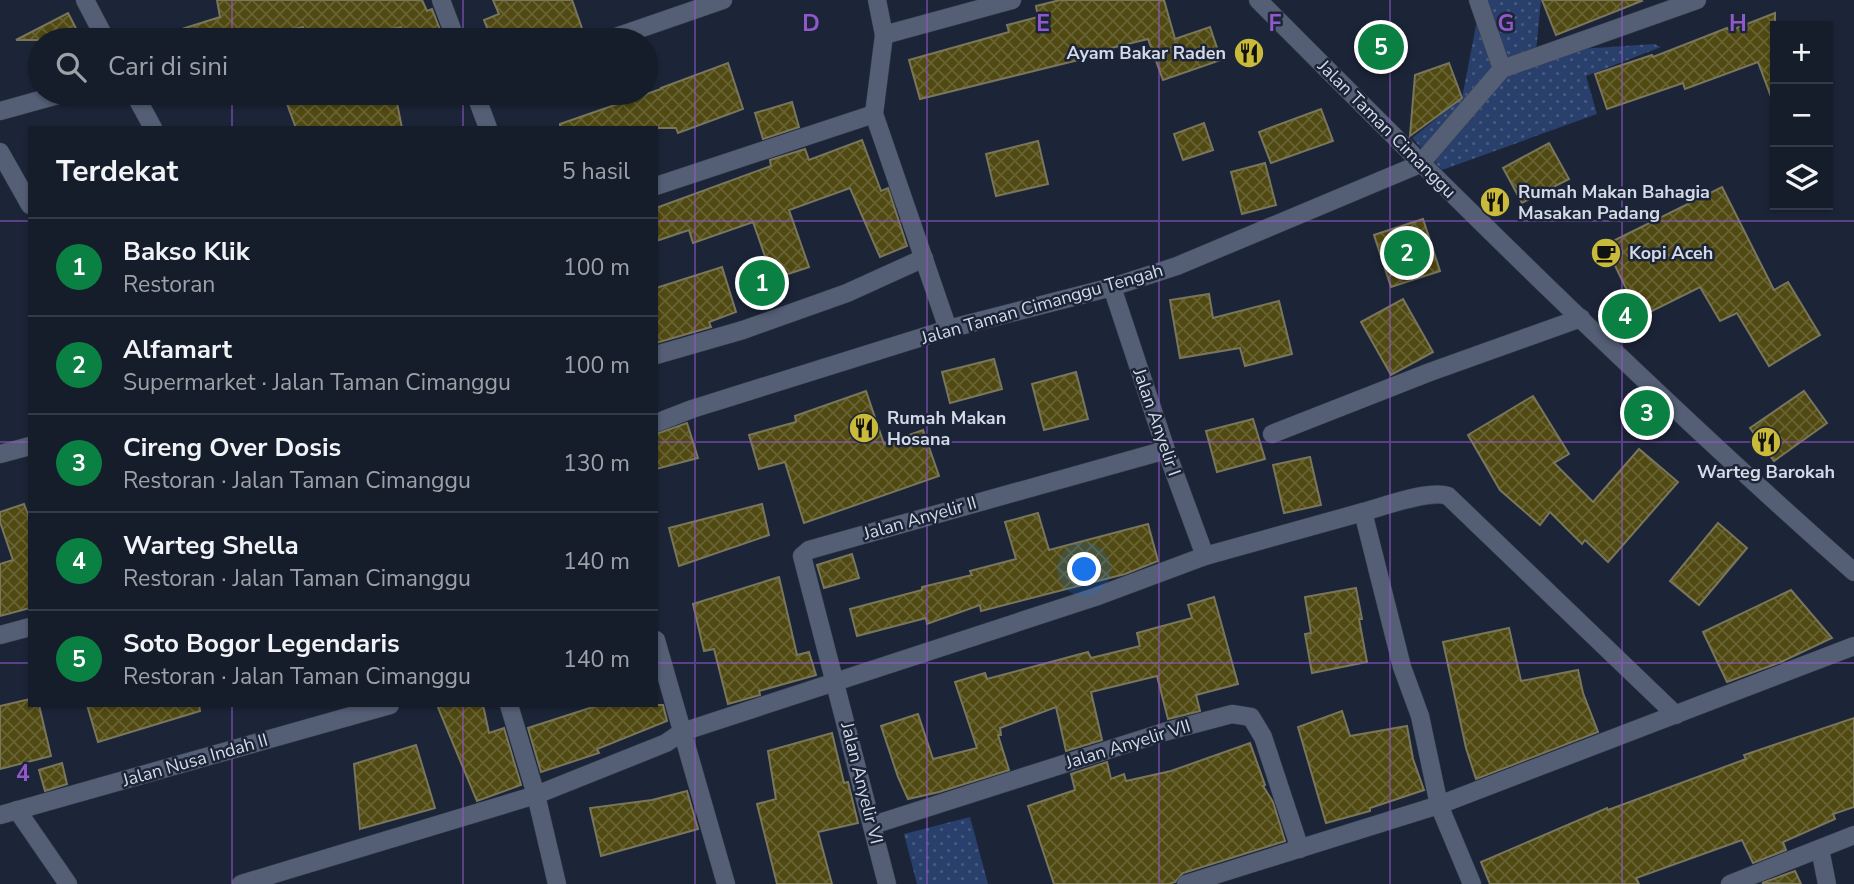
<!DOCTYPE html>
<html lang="id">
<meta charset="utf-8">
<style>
:root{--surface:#151c2a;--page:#1e2532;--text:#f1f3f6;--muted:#9da1a8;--line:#343a47;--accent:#0b8043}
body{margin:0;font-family:"Nunito Sans",sans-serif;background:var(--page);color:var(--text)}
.controls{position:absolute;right:21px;top:21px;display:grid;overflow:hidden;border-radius:0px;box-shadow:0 2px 5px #0004}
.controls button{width:63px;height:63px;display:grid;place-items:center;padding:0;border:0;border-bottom:2px solid var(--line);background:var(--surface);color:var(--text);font:35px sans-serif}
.you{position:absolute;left:1085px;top:570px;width:24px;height:24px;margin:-18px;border:5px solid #fff;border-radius:50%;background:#1a73e8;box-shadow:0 0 0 10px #1a73e833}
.badge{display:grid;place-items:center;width:46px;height:46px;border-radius:50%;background:var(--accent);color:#fff;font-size:23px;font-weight:700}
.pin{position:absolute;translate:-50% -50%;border:4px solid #fff;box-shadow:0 2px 7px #0006}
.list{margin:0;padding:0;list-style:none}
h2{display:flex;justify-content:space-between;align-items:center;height:91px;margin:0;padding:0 28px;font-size:30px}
h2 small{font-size:23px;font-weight:400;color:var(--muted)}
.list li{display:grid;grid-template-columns:46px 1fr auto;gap:21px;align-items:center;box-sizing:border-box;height:98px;padding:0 28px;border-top:2px solid var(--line)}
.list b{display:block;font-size:26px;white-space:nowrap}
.list p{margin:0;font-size:23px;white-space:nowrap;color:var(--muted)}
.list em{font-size:23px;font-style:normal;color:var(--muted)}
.icon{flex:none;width:38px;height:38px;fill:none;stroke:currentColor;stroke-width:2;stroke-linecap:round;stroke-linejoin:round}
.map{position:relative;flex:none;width:1854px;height:884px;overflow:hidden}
.search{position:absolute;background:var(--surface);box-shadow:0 2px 5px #0004;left:28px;top:28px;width:630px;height:77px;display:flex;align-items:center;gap:18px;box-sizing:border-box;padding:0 24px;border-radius:38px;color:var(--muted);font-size:26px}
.panel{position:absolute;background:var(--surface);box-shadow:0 2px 5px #0004;left:28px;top:126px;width:630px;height:581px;border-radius:0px}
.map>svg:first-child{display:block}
.grass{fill:url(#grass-dots)}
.building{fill:url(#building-cross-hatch);stroke:#79765c;stroke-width:2}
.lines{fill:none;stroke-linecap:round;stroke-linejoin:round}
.street-casing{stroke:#373f4f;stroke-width:19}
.secondary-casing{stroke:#373f4f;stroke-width:19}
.street{stroke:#545f75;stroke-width:18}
.secondary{stroke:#545f75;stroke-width:18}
.grid{fill:none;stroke:#9158c9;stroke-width:2;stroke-opacity:0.55}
.labels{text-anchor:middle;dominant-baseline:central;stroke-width:5;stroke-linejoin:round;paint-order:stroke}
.poi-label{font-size:18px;font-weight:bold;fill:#d4dae7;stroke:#1c2538;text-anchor:start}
.street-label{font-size:18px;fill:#d4dae7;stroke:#1c2538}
.grid-label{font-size:23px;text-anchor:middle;font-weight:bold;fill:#9158c9;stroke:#1c2538;stroke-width:5;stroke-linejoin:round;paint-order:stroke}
</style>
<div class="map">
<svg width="1854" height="884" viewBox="0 0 1854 884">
<defs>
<pattern id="grass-dots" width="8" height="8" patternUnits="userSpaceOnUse" patternTransform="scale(1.75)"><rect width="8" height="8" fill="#293f6c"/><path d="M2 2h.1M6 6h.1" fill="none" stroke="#475a81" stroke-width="1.8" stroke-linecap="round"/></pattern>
<pattern id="building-cross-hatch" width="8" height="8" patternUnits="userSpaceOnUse" patternTransform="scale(1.75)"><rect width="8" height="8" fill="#504911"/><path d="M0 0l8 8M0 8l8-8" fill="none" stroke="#686334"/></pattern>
</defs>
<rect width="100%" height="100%" fill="#1c2538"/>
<!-- grass -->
<g class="grass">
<path d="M1481,0H1541L1536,52L1654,44L1661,47L1586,76L1597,114L1442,170L1412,138L1462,98Z"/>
<path d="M970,817L988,884H917L904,834Z"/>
</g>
<!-- building -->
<g class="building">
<path d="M217,0H422L427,11L432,9L444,40H405L401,27L348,40H306L303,27L246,40H164L163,35L220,17Z"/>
<path d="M493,0H572L584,34L564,40H492L484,20L499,14Z"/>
<path d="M1060,0H1164L1175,39L1210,27L1221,60L1163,80L1148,39L1103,50V54L920,99L909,60L1009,32L1007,25L1038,17L1036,6Z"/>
<path d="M1542,0H1641L1642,1L1556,35Z"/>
<path d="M68,13L82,40H16Z"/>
<path d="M1775,13V102H1773L1758,62L1685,89L1683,83L1607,109L1595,74L1652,55L1653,57L1727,28L1729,31Z"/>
<path d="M728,63L743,109L678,133L676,128H560V124L661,89V88Z"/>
<path d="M1449,63L1462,98L1410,136L1415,75Z"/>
<path d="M283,93H395L402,128H296Z"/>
<path d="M792,102L799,127L763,139L755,113Z"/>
<path d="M1321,109L1333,141L1271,163L1259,132Z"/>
<path d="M1204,123L1213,150L1183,160L1174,134Z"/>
<path d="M862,140L881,191L888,188L907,246L880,257L850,188L789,210L809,267L773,279L753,222L693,243L689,230L656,241V208L771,166L770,160L805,149L809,160Z"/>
<path d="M1038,141L1048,184L996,196L986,154Z"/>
<path d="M1549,143L1569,179L1522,203L1503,168Z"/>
<path d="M1265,163L1276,205L1242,214L1231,172Z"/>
<path d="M1722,187L1774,290L1788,282L1820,335L1769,366L1737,313L1720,321L1700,287L1640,317L1605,245Z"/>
<path d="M1423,219L1440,271L1391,287L1374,235Z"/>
<path d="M722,267L736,312L709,322L711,327L656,343V288Z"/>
<path d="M1209,294L1213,318L1279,301L1292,354L1245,366L1240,348L1180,358L1170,300Z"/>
<path d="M1403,299L1433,352L1391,375L1361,322Z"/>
<path d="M994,359L1002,389L950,403L942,372Z"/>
<path d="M1076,372L1088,419L1044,430L1032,384Z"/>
<path d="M866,391L884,444L923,430L939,476L804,523L785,462L759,469L749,435L796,422L795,416Z"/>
<path d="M1804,391L1827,423L1774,461L1750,428Z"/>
<path d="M1533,396L1569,454L1554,463L1593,502L1639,449L1678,482L1608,562L1585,540L1582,544L1550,512L1540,525L1500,490L1468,435Z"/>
<path d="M1253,419L1265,459L1217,472L1206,431Z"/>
<path d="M687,423L698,458L656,469V434Z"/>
<path d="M1310,457L1321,505L1284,513L1273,465Z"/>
<path d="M24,504L30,520V608L0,616V564L13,560L0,522V512Z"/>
<path d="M762,504L769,535L679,566L669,528Z"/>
<path d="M1038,513L1049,550L1148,524L1158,561L1125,574L981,611L980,605L927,624L926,618L857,636L850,609L922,590V587L972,575L970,571L1016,559L1005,522Z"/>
<path d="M1718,523L1747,548L1699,605L1670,581Z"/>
<path d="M852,554L859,578L824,588L817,565Z"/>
<path d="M779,577L797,655L809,652L816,675L759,691L760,695L728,704L714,649L704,651L693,604Z"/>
<path d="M1356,588L1362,619H1359L1367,662L1312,673L1305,634L1311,633L1305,597Z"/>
<path d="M1791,590L1832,638L1781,662L1727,682L1703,632Z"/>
<path d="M1214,597L1238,684L1196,695L1200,711L1168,719L1157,676L1091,692L1102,740L1066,751L1056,707L1000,728L1001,735H998L1009,770L939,792L908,799L898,777L881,726L918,714L933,759L977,748L955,682L985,673L987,679L1088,652L1091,658L1140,646L1137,633L1192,618L1188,605Z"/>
<path d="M1509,628L1521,681L1578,670L1583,693L1598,732L1476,779L1466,748L1443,642Z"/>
<path d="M30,699V705H39L51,756L0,769V706Z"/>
<path d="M87,705H199L200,711L98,742Z"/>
<path d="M437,705H483L489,733L504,728L521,785L477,801Z"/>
<path d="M599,705H663L667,721L597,749L599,753L541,772L528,728Z"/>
<path d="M1342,711L1350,736L1407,726L1413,759L1424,790L1370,808V811L1326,823L1298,727Z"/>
<path d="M1854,718V807L1833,814L1835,819L1783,842L1786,850L1753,863L1742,840L1636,878L1639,884H1490L1481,862L1607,808L1608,810L1746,759L1744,755Z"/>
<path d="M832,733L844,783L848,782L858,823L818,832L832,884H777L757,804L776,799L768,751Z"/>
<path d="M1250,743L1265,785L1263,786L1273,802L1285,841L1183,873L1175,882L1169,884H1054L1028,806L1075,790L1071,774L1107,762L1111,779L1124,774L1126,781L1171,771Z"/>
<path d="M416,745L435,808L360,829L354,764Z"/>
<path d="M62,763L67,784L45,791L39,770Z"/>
<path d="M687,791L698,829L601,856L590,808L652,800Z"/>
<path d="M1795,871L1801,884L1762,883Z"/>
</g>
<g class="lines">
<!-- street casing -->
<g class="street-casing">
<g id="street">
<path d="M85,0L106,40"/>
<path d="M441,0L456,40"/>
<path d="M877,0L884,35L874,114L948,329"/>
<path d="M1478,0L1502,69"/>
<path d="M884,35L1012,0"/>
<path d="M607,40L723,0"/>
<path d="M134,93L153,128"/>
<path d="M475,93L488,128"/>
<path d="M0,111L65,93"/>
<path d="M0,152L30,205"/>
<path d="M656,186L874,114"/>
<path d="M1112,287L1166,450L1205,556"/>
<path d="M656,355L743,330L847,293L924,258"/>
<path d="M656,423L692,409L948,329L1112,287L1177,266L1420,164L1502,69L1697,0"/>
<path d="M1272,434L1430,372L1581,318"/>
<path d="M0,454L30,446"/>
<path d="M1363,512C1382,507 1430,489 1448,496L1676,715"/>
<path d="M0,635L30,627"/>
<path d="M656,640L726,884"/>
<path d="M509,705L536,795L557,884"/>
<path d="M17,810L68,884"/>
<path d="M0,815L390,705"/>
<path d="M873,825L1164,732L1232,714L1251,717L1263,737L1300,849"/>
<path d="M1820,849L1827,884"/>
<path d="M241,884L536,795L666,743L682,732L1095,597L1205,556L1363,512L1402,667L1420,716L1439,805L1472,884"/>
<path d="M887,884L802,556L809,550L1166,450"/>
<path d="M1186,884L1439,805L1854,646"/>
<path d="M1730,884L1854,835"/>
</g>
</g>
<!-- secondary casing -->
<g class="secondary-casing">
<path id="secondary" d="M1258,0C1452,195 1648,390 1854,572"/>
</g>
<!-- street -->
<use href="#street" class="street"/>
<!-- secondary -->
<use href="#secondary" class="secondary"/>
</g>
<!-- grid -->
<path class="grid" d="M232,0V40M463,0V40M695,0V884M927,0V884M1159,0V884M1390,0V884M1622,0V884M232,93V128M463,93V128M0,221H30M656,221H1854M0,442H30M656,442H1854M0,663H30M656,663H1854M232,705V884M463,705V884"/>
<!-- icons -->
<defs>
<g id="restaurant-disc" transform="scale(1.575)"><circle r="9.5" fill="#caba3a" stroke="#1c2538"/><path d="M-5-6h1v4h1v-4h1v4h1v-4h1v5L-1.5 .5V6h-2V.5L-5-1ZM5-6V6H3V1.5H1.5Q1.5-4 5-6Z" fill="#111"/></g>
<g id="cafe-disc" transform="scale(1.575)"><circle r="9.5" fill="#caba3a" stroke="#1c2538"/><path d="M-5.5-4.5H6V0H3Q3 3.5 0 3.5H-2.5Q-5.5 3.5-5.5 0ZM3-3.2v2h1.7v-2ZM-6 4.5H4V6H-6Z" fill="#111"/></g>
</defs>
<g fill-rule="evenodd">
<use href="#restaurant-disc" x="1249" y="53"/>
<use href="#restaurant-disc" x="1495" y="202"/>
<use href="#cafe-disc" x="1606" y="253"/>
<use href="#restaurant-disc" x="864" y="428"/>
<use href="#restaurant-disc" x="1766" y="442"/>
</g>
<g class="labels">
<!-- poi labels -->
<g class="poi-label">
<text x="1226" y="53" text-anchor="end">Ayam Bakar Raden</text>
<text x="1518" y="192">Rumah Makan Bahagia<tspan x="1518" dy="21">Masakan Padang</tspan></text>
<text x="1629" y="253">Kopi Aceh</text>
<text x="887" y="418">Rumah Makan<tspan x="887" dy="21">Hosana</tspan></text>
<text x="1766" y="472" text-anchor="middle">Warteg Barokah</text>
</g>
<!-- street labels -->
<g class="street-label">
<text transform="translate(1387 129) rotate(45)">Jalan Taman Cimanggu</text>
<text transform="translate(1042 304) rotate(-16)">Jalan Taman Cimanggu Tengah</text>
<text transform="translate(1157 422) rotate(71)">Jalan Anyelir I</text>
<text transform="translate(920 518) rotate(-16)">Jalan Anyelir II</text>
<text transform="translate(1128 744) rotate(-17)">Jalan Anyelir VII</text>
<text transform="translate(195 760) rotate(-16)">Jalan Nusa Indah II</text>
<text transform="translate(862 783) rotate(76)">Jalan Anyelir VI</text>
</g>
</g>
<g class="grid-label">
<text x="811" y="31">D</text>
<text x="1043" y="31">E</text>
<text x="1275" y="31">F</text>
<text x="1506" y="31">G</text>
<text x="1738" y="31">H</text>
<text x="23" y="781">4</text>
</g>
</svg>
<div class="controls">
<button>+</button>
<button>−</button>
<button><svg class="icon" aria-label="layers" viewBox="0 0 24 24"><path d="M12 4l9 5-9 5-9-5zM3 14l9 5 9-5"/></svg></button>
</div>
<div class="you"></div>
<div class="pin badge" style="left:762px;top:283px">1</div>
<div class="pin badge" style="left:1407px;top:253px">2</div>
<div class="pin badge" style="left:1647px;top:413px">3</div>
<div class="pin badge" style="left:1625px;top:316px">4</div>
<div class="pin badge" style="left:1381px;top:47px">5</div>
<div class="search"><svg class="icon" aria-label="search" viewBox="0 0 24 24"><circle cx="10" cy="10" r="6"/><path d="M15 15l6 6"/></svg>Cari di sini</div>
<section class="panel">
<h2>Terdekat<small>5 hasil</small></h2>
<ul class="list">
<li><span class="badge">1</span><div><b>Bakso Klik</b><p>Restoran</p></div><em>100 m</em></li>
<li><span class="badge">2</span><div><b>Alfamart</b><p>Supermarket · Jalan Taman Cimanggu</p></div><em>100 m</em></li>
<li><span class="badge">3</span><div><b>Cireng Over Dosis</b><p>Restoran · Jalan Taman Cimanggu</p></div><em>130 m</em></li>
<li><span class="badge">4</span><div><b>Warteg Shella</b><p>Restoran · Jalan Taman Cimanggu</p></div><em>140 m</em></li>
<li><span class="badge">5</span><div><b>Soto Bogor Legendaris</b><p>Restoran · Jalan Taman Cimanggu</p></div><em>140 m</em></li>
</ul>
</section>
</div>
